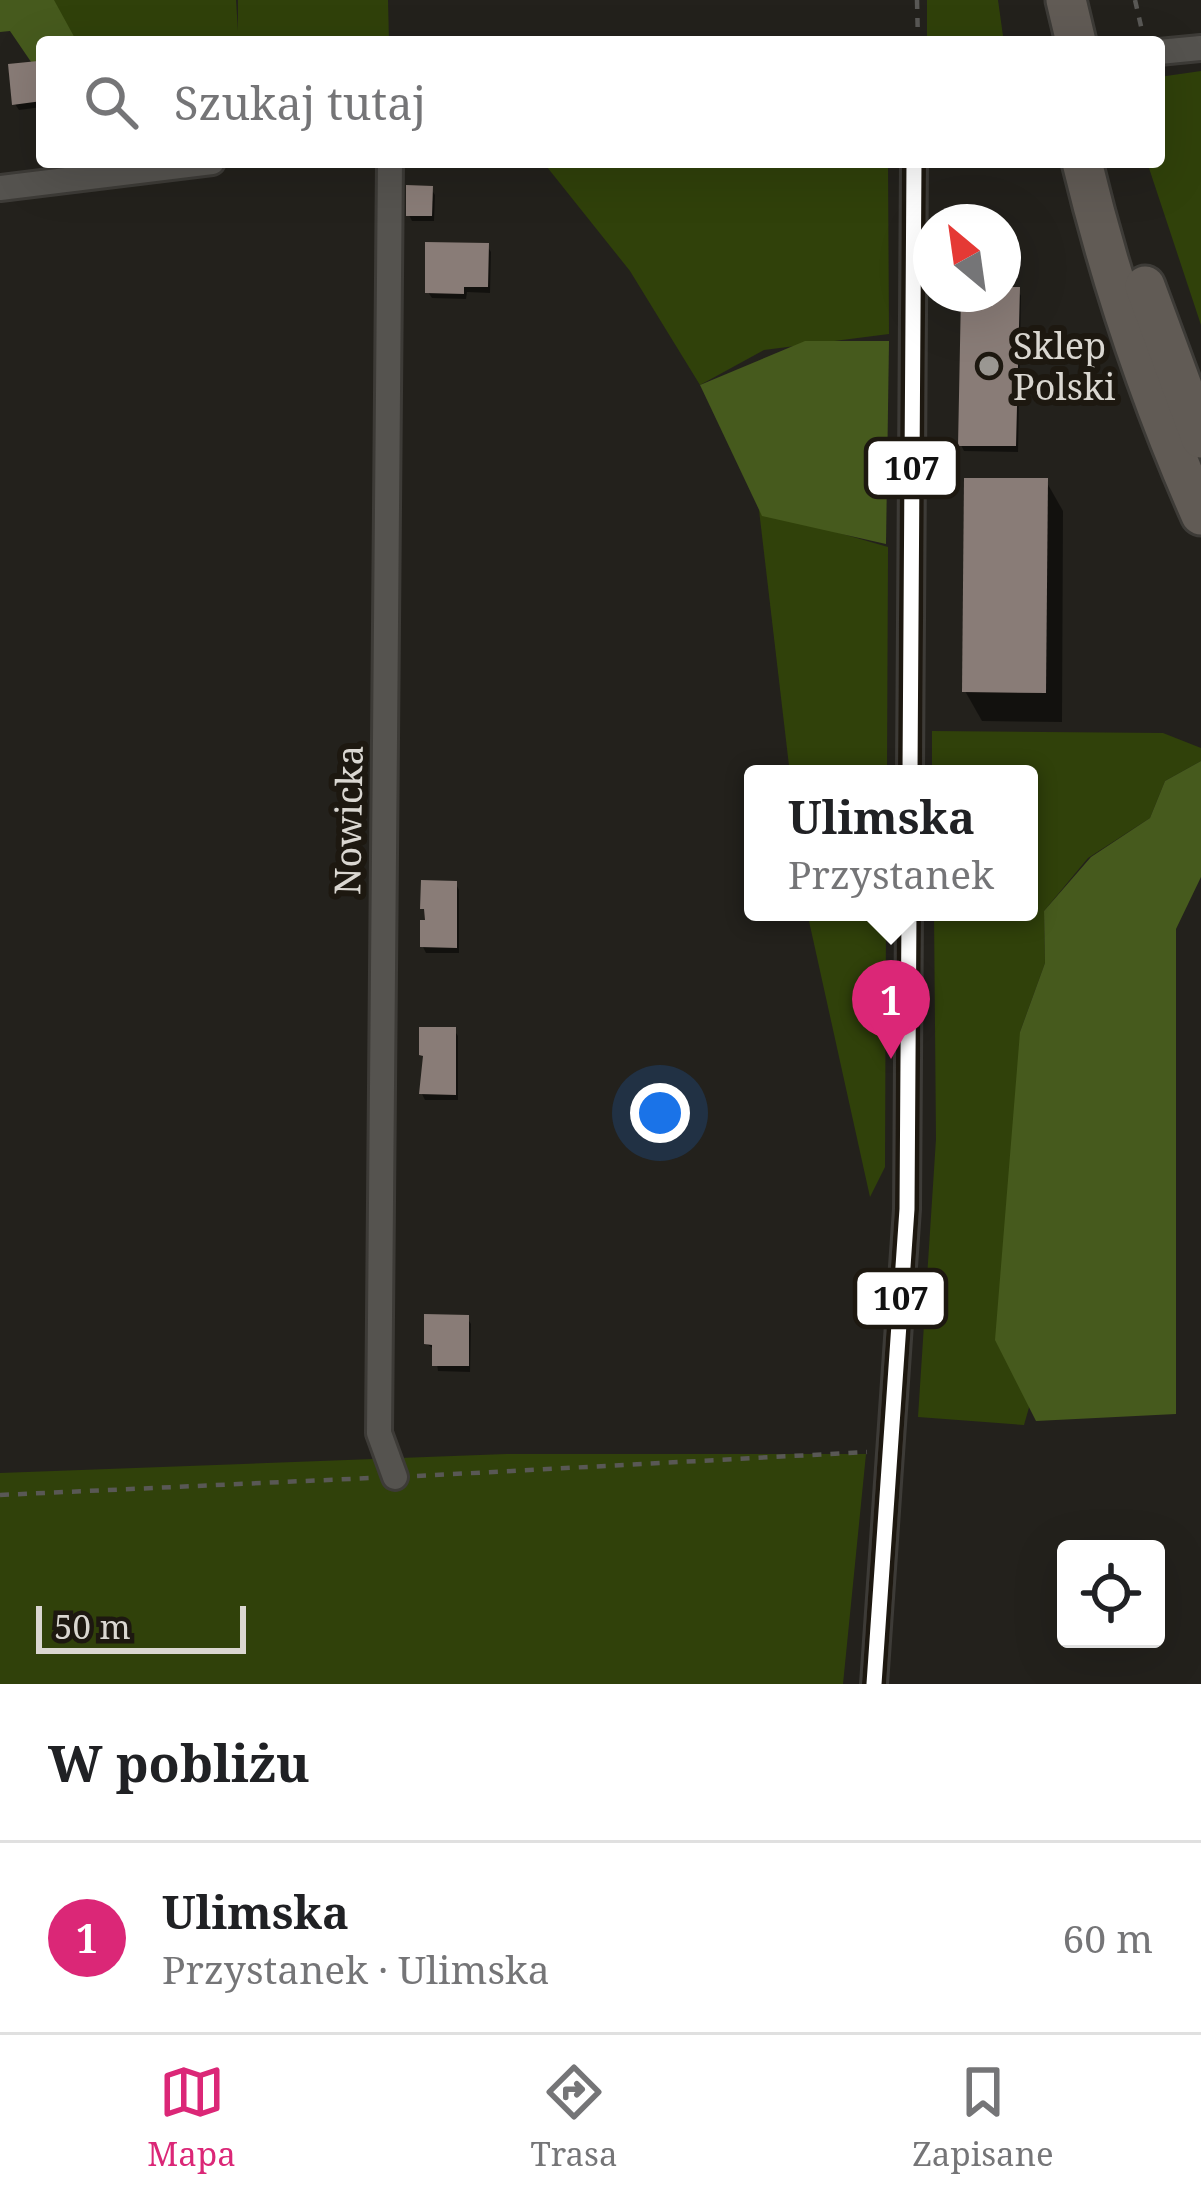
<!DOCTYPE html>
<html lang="pl">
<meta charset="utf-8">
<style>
:root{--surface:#fff;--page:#f6f6f6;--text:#202124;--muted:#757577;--line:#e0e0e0;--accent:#db2777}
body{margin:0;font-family:"Noto Serif",serif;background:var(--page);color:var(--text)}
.controls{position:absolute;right:36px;bottom:36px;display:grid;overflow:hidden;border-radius:12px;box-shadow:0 12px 48px #0002}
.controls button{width:108px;height:108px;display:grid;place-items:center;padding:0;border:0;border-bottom:3px solid var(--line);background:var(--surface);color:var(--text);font:60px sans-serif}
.compass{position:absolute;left:913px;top:204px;width:108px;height:108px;border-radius:50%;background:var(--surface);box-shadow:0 12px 48px #0002;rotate:331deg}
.scale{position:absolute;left:36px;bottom:30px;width:210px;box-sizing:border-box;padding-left:12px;border:6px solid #dad7d1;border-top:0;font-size:33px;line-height:42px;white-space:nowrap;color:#dad7d1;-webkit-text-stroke:9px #1d1810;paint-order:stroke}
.you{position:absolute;left:660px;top:1113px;width:42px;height:42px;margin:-30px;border:9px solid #fff;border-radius:50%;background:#1a73e8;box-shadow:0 0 0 18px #1a73e833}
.badge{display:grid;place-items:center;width:78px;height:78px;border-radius:50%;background:var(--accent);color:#fff;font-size:39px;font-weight:700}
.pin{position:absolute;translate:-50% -99px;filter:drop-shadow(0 3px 6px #0008)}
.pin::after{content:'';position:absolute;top:63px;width:42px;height:36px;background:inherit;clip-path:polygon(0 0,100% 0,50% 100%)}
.popup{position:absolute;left:744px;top:765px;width:294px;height:156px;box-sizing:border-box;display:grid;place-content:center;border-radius:12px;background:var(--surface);filter:drop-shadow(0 3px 9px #0005);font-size:39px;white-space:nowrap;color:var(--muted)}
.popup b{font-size:45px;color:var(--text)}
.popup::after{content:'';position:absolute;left:50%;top:100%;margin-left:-24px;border:24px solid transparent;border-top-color:var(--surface)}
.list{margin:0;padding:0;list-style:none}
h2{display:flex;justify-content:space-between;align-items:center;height:156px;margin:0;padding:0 48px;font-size:51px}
h2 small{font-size:39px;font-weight:400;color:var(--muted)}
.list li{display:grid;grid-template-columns:78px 1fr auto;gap:36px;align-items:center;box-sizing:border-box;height:192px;padding:0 48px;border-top:3px solid var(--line)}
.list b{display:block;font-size:45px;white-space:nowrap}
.list p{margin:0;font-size:39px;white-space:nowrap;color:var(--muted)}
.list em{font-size:39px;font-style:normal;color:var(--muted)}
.icon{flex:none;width:66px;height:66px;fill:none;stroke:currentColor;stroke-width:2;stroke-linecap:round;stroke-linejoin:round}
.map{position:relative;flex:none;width:1201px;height:1684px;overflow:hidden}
.search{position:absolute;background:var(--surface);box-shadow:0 12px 48px #0002;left:36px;right:36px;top:36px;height:132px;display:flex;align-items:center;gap:30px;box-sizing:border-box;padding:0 42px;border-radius:12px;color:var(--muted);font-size:45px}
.sheet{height:348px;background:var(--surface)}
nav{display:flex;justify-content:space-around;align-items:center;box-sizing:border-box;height:168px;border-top:3px solid var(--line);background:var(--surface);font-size:33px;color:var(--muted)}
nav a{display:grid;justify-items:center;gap:6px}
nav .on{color:var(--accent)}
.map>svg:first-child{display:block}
.green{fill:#30410a}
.forest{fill:#465a1d}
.shadow{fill:#0007}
.building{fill:#897c77}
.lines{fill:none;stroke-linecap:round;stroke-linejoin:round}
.street-casing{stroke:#3d3b37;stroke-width:30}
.primary-casing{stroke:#3d3b37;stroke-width:45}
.path{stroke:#595855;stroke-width:4.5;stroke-dasharray:9 9;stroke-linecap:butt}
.street{stroke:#55534f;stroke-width:24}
.primary{stroke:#615b55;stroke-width:39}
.bus-1-casing{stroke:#1d1810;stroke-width:24}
.bus-1{stroke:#fff;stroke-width:15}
.poi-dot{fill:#9a9792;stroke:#1d1810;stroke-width:4.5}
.labels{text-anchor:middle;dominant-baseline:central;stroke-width:12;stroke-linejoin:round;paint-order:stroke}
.poi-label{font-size:36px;fill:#dad7d1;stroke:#1d1810;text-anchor:start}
.street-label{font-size:36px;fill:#dad7d1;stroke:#1d1810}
.line-badge{stroke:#1d1810;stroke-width:4.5}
.pale-badge-label{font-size:33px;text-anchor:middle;font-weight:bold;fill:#111}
</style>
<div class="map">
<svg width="1201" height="1684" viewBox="0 0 1201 1684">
<rect width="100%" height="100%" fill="#23211c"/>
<!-- green -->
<g class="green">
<path d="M53,0H236L238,31V0H388L389,42H76Z"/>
<path d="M927,0H998L1003,36L992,42H927Z"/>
<path d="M1201,71V325L1147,162H1159V77Z"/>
<path d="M543,162H888L889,334L764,350L700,385L630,271Z"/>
<path d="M759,510L888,547L887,774H790Z"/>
<path d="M932,731L1163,733L1201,748V761L1165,781L1150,818L1088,858L1044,911L1045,963L1020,1032L1030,1404L1024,1425L918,1417L936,1139L934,912H1029V774H932Z"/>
<path d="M807,912H886L885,1167L870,1197Z"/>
<path d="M506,1454H866L843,1684H0V1473Z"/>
</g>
<!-- forest -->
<g class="forest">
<path d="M0,0H54L77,42H42V78L10,31L0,32Z"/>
<path d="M805,341H889L886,544L762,516L700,385Z"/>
<path d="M1201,761V877L1176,929V1414L1036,1421L995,1340L1020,1032L1045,963L1044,911L1091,857L1150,818L1165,781Z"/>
</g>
<!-- shadow -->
<g class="shadow">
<path d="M37,64L42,107L19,110L15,104Z"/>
<path d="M431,189L435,195L434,221H412L409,215Z"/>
<path d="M487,246L491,252L490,293L467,292L466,299L432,298L428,292Z"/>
<path d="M1003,290H1018L1021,296L1018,452L964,451L961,445L964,294H1003Z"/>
<path d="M1046,481L1063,511L1062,722L982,721L965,691Z"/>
<path d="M456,884L459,890V953H426L423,947L427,914L423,908Z"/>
<path d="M454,1030L458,1036V1100H425L422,1094L426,1061L422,1055Z"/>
<path d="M467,1318L471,1324L470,1372L438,1371L435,1350L427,1344Z"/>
</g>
<!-- building -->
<g class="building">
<path d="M38,61L42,101L12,105L8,64Z"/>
<path d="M406,185L433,186L432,216H406Z"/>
<path d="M425,242L489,243L488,287H464V294L425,293Z"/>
<path d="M1003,287H1020L1016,446H958L961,294H1003Z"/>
<path d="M964,478H1048L1046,693L962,692Z"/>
<path d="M421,880L457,881V948L420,947V920H425L424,909H420Z"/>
<path d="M419,1027H456V1095L419,1094L423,1056L419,1055Z"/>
<path d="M424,1314L469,1315V1366H432V1345L424,1344Z"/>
</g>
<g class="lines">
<!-- street casing -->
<g class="street-casing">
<g id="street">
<path d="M1159,52L1201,48"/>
<path d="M390,162L379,1433L395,1477"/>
<path d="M0,188L212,162"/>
<path d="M910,774L914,162"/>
<path d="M874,1684L907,1209L909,912"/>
</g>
</g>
<!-- primary casing -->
<g class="primary-casing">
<g id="primary">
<path d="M1066,0L1076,42"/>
<path d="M1082,162C1111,282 1151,402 1201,515"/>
<path d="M1145,286L1201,438"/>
</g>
</g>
<!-- path -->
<g class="path">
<path d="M917,0L918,42"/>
<path d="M1135,0L1143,35"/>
<path d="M417,1476L867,1452"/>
<path d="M0,1495L370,1478"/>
</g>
<!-- street -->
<use href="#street" class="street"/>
<!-- primary -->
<use href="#primary" class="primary"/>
<!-- bus-1 casing -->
<g class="bus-1-casing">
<g id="bus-1">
<path d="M910,774L914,162"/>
<path d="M874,1684L907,1209L909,912"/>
</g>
</g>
<!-- bus-1 -->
<use href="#bus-1" class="bus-1"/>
</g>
<!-- markers -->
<circle class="poi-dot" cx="989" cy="366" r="12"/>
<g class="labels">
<!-- poi labels -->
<g class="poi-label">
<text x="1013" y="345">Sklep<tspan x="1013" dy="41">Polski</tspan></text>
</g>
<!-- street labels -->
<g class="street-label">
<text transform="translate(348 820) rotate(-89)">Nowicka</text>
</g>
</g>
<g class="line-badge">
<rect x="866" y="439" width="92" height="58" rx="12" fill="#fff"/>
<rect x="855" y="1270" width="91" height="57" rx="12" fill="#fff"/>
</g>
<g class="pale-badge-label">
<text x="912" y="480">107</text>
<text x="901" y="1310">107</text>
</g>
</svg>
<div class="controls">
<button><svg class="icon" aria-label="locate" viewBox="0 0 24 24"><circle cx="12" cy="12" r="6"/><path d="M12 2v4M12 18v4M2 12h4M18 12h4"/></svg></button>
</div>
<svg class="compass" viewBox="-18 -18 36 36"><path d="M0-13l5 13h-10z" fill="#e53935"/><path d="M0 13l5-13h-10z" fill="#757577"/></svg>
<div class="scale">50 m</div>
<div class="you"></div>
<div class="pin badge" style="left:891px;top:1059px">1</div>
<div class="popup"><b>Ulimska</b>Przystanek</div>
<div class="search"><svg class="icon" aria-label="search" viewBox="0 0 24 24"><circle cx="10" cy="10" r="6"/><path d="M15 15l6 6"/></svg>Szukaj tutaj</div>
</div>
<section class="sheet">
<h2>W pobliżu<small></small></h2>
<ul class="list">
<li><span class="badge">1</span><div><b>Ulimska</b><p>Przystanek · Ulimska</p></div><em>60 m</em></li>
</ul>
</section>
<nav>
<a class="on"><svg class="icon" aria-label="map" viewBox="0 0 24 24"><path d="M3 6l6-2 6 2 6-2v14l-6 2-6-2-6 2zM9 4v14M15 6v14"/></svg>Mapa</a>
<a><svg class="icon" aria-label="directions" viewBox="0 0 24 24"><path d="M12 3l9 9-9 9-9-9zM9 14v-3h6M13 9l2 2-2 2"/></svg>Trasa</a>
<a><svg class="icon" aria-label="saved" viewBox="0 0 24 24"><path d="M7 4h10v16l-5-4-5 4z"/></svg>Zapisane</a>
</nav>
